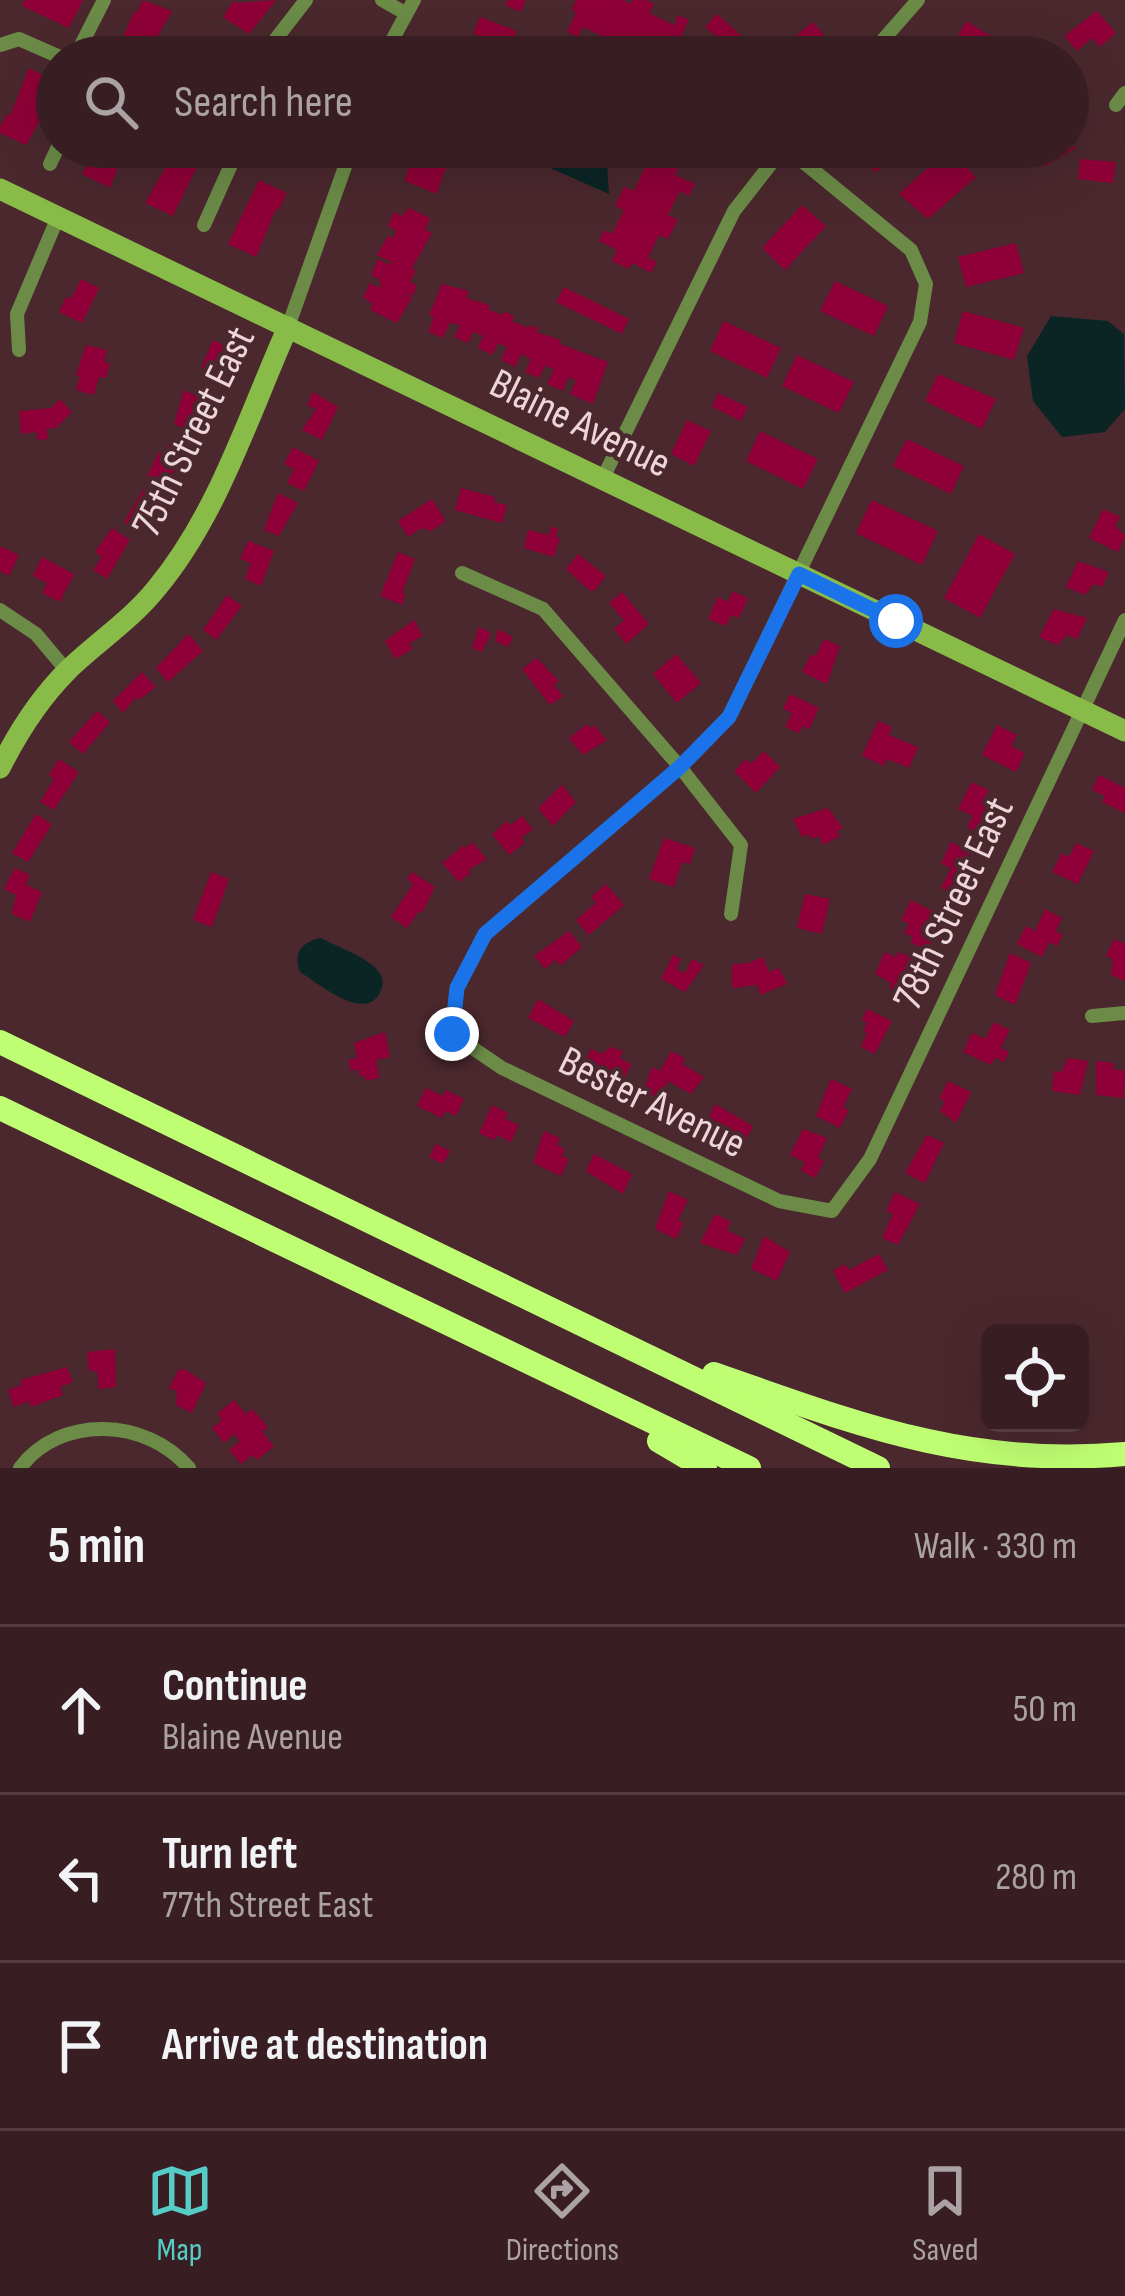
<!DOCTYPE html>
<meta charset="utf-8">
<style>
:root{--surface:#381e22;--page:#432b2f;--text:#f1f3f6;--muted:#aba2a5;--line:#523c40;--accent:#55cdc6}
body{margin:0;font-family:"Sofia Sans Condensed",sans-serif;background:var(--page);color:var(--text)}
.controls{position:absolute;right:36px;bottom:36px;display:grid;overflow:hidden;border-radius:18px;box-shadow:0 12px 48px #0002}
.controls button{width:108px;height:108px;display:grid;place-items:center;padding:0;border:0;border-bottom:3px solid var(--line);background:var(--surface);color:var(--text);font:60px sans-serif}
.stop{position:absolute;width:36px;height:36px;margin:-27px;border:9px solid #1a73e8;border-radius:50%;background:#fff}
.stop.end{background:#1a73e8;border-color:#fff;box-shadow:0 3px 12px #0008}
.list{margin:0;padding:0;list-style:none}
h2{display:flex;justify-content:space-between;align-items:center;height:156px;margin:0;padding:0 48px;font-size:51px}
h2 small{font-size:39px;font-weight:400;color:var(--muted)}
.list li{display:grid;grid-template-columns:78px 1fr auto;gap:36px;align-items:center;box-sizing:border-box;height:168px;padding:0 48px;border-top:3px solid var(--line)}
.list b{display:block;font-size:45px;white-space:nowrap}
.list p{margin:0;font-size:39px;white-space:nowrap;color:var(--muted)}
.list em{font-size:39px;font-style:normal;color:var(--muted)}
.icon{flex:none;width:66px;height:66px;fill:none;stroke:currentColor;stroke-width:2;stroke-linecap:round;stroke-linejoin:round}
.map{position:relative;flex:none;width:1125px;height:1468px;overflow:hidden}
.search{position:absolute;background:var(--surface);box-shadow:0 12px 48px #0002;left:36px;right:36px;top:36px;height:132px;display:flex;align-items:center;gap:30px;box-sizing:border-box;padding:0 42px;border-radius:66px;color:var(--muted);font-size:45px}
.sheet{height:660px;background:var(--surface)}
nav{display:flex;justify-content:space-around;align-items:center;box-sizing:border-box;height:168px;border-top:3px solid var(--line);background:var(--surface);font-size:33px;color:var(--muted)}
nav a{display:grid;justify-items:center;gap:6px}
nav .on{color:var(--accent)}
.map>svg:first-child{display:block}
.water{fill:#0a2524}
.building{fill:#8e0037}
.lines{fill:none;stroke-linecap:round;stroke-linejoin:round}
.street{stroke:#6b8b47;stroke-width:14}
.secondary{stroke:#89bb49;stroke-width:21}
.highway{stroke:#bffe72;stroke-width:24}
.route{stroke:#1a73e8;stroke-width:15}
.labels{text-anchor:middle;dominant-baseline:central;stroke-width:9;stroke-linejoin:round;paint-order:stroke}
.street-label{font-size:42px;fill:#edd6d9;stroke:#4a282e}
</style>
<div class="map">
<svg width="1125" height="1468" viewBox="0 0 1125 1468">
<rect width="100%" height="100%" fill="#4a282e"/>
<!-- water -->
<g class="water">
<path d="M535,147H583L607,164L609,194L548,167Z"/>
<path d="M1051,316L1108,321L1124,334L1125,409L1105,432L1062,437L1033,401L1027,356Z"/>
<path d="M321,938C337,947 368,957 379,972C383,978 384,983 381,990C368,1025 319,984 300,972C293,953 301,942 321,938Z"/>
</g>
<!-- building -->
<g class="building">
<path d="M25,0H83L69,28L22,6Z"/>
<path d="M143,0L172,11L146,57H115L134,11L137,13Z"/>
<path d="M234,0L237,3L276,0L249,34L223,17Z"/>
<path d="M508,0H526L521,12L505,5Z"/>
<path d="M576,0H623L631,4L632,0H646L654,4L649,13L674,25L678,15L689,20L680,39L685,42L678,57H645L625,48L621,57L602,48L607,38L583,27L578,37L567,32L576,13L572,10Z"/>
<path d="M1097,11L1116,33L1100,47L1092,38L1077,51L1064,36Z"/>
<path d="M717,14L765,57H739L705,27Z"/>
<path d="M480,17L517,31L513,39L521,43L516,54L508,50L505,56L499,53L497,57L459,54L466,35L476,40L479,36L473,33Z"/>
<path d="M966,21L991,36L987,44L981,41L972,57H946Z"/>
<path d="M813,22L829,41L824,46L829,52L823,57H809L793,38Z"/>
<path d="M203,45L228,57H197Z"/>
<path d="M29,68L56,82L48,97L52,99L26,145L0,133V127L7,114L10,116Z"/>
<path d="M92,147H126L110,188L82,174L91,159L87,157Z"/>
<path d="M171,147H191L204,153L173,216L145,203L171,158L167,156Z"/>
<path d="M411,147H462L444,172L437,194L405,181L412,154L418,156L421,152Z"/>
<path d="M849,147H905L876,172Z"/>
<path d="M951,147L968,162L965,165L976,177L928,219L899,194Z"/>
<path d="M1034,147H1077L1045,166Z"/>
<path d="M640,153L659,162L662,157L680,165L675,175L695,184L689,196L680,191L668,215L678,220L668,239L659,235L648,258L657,262L651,273L632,263L629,269L612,261L617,250L599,241L604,230L612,234L624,210L615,206L624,187L634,191L645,167L636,163Z"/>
<path d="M1080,159L1116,162L1113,183L1078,179Z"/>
<path d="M259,180L287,193L279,210L276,209L256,257L228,244Z"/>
<path d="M802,205L826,226L785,270L762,248Z"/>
<path d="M409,208L430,218L425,230L432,233L412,268L416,271L410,282L417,285L413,296L406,292L412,298L397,323L370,310L373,304L363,297L370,283L381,288L379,279L371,275L378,259L390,265L391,262L377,255L388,236L393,238L396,231L388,226L394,212L402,216Z"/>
<path d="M1016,243L1024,273L966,287L958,257Z"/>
<path d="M81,279L99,288L82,323L59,312L66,297L71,299Z"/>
<path d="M835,281L888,306L874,336L820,311Z"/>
<path d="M442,284L469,291L466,298L490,305L488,309L502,315L504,311L514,316L512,321L529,328L530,325L538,328L536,332L561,340L560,344L608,362L593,404L570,394L576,381L568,377L563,391L547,384L554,369L545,366L539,378L525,372L531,359L521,354L515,367L501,360L507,347L498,343L492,355L478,348L483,336L473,332L468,343L454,337L460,326L454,323L449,324L443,338L428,332L434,317L429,315Z"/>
<path d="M564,287L629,319L622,334L556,302Z"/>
<path d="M963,311L1024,328L1014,360L954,343Z"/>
<path d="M724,321L781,348L767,378L710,351Z"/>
<path d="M213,340L233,349L220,377L201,368Z"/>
<path d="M86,345L107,350L104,362L110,363L106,378L99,377L94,395L76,390L80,376L76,375Z"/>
<path d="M797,355L854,382L839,413L782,386Z"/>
<path d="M938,374L996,399L982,429L925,401Z"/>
<path d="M184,390L208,401L190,431L174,424Z"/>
<path d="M313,392L338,407L322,440L302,430L316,409L307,405Z"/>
<path d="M718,393L748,407L741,421L712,407Z"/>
<path d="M60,399L72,412L56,428L47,429L48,439L37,440V432L21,434L19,411L51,408Z"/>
<path d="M687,420L711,431L694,466L671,454Z"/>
<path d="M760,431L818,459L803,489L746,461Z"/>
<path d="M907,439L964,466L951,494L893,466Z"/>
<path d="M170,441L187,449L167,485L147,476L159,452L164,454Z"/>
<path d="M293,447L319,461L304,491L287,483L294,469L284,464Z"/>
<path d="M461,488L495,497L494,502L507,505L502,523L455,510Z"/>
<path d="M143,490L160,502L139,532L124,522Z"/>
<path d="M278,493L298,503L279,536L264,530Z"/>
<path d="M432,499L446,521L431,531L421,528L408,537L398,521Z"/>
<path d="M872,500L938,531L922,565L856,533Z"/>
<path d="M1103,509L1120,517L1115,526L1125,536L1118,552L1089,538Z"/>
<path d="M551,527L558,528L556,537L560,538L554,557L524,548L528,530L549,535Z"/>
<path d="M112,528L130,540L107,579L93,570L102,557L95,552Z"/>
<path d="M979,534L1015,554L980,618L944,598Z"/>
<path d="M248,541L274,551L261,586L245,579L251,563L240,559Z"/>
<path d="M0,546L19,555L9,576L0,571Z"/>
<path d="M398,552L415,559L402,593L406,594L402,605L380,596Z"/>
<path d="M578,554L606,576L595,590L590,591L566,569Z"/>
<path d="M42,557L74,574L60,602L42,593L47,583L33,576Z"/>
<path d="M1078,561L1109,572L1102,587L1094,584L1085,595L1066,587Z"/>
<path d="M732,591L748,598L739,618L731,615L726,626L708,619L718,597L728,602Z"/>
<path d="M622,592L649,624L626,644L614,629L624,620L609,603Z"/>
<path d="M227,595L242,606L216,640L203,630Z"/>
<path d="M1054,609L1087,618L1077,639L1067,635L1057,645L1039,637Z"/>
<path d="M414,620L423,636L409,643L413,649L395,659L385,641Z"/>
<path d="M479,627L491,633L482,652L472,648Z"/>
<path d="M498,629L513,637L508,647L495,641Z"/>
<path d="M188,634L203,651L168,682L156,668Z"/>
<path d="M824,639L840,646L827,684L802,672L811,654L816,656Z"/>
<path d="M676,654L701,683L677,703L653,674Z"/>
<path d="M537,658L559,681L554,685L563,696L550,705L522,669Z"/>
<path d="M142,672L156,687L139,700L136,697L123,713L113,701Z"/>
<path d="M790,694L819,708L809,729L803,726L799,733L785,727L792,713L783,709Z"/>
<path d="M97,711L110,722L83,754L69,742Z"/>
<path d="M878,721L892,727L889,735L918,747L909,768L887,759L884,766L862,756Z"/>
<path d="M587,724L590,728L594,725L607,740L583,755L569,738Z"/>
<path d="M997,725L1017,735L1011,746L1025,753L1016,772L982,755Z"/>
<path d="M764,751L780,767L756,793L734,771L746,759L751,764Z"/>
<path d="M59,759L79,772L54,810L40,802L54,779L49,775Z"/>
<path d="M1099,775L1125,788V813L1102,802L1105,796L1092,790Z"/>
<path d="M972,782L989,790L984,799L991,802L987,810L994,813L983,834L967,827L973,816L958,809Z"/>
<path d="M562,785L576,802L553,826L538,808Z"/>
<path d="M828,808L843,828L837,831L840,836L823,845L819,836L811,839L808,834L802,837L793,819Z"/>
<path d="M36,814L52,824L28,862L12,853Z"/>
<path d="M522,816L533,829L521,838L525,843L509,855L492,834L507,821L511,825Z"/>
<path d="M664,838L695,848L690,864L682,862L674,887L649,879Z"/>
<path d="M472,842L487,859L468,870L471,873L459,882L442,863L464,845L466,848Z"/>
<path d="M951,842L972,852L956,895L941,888L951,868L941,864Z"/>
<path d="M1076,843L1094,851L1078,884L1052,872L1062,853L1069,857Z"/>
<path d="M15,868L30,875L26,885L42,892L30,922L12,914L16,895L4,889Z"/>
<path d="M211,872L229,879L212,927L193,920Z"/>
<path d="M412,872L435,887L422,913L419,911L407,928L391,917L413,884L407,879Z"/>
<path d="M606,884L624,905L589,935L576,920L596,903L591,897Z"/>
<path d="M805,894L830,899L822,934L797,928Z"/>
<path d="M911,900L934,912L925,929L935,935L927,951L910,942L913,937L904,933L909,924L901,920Z"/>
<path d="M1045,909L1062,918L1056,931L1063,935L1057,946L1049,942L1042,957L1017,944L1026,926L1035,931Z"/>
<path d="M569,931L582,947L560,966L556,960L545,969L534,956Z"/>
<path d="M1114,939L1125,944V981L1111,975L1113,959L1106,956Z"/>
<path d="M885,952L896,957L898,952L906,956L907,953L922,960L900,993L889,988L891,983L875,974Z"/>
<path d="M1010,953L1031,963L1015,1005L995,995Z"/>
<path d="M673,955L681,959L676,969L685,973L692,959L704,965L685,992L661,979Z"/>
<path d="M763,957L769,972L779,968L787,984L760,995L757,985L732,988V964L748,963Z"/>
<path d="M538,999L574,1021L565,1037L528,1018Z"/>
<path d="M867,1009L892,1021L875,1054L861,1047L867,1033L863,1031L867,1023L862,1020Z"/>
<path d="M994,1022L1010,1030L1001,1048L1009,1052L1004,1062L995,1058L991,1065L963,1052L972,1033L985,1039Z"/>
<path d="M385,1032L390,1057L376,1060L379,1078L366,1081L365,1076L360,1077L358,1069L351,1071L348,1060L357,1058L354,1043Z"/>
<path d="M610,1047L623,1051L620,1058L631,1064L623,1082L584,1064L591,1049L602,1054Z"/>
<path d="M671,1051L685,1058L682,1064L704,1077L691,1094L668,1081L659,1099L643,1091L652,1067L660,1071Z"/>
<path d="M1068,1058L1088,1061L1080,1095L1052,1091L1054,1071L1061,1072Z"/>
<path d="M1096,1061L1114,1063L1113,1069L1125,1071L1123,1098L1096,1095Z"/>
<path d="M831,1079L852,1089L843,1107L849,1110L840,1128L816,1116Z"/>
<path d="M948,1081L971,1092L956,1123L940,1111L945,1101L939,1099Z"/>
<path d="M426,1088L443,1096L446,1090L464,1099L456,1116L446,1111L442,1118L417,1106Z"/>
<path d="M715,1104L753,1126L745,1142L706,1123Z"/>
<path d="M492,1105L508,1113L505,1119L519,1125L511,1142L497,1135L494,1140L479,1133Z"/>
<path d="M803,1129L827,1138L818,1158L824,1161L815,1178L801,1171L805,1162L790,1155Z"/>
<path d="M544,1131L560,1138L557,1145L565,1149L562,1156L569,1159L561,1176L533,1163Z"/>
<path d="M927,1135L944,1143L925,1183L905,1173Z"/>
<path d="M436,1144L450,1151L443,1164L429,1157Z"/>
<path d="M594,1154L632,1174L623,1194L586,1171Z"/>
<path d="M669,1191L688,1200L678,1220L684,1223L676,1239L655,1229Z"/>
<path d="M895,1192L920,1204L898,1245L882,1238L893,1214L886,1211Z"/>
<path d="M715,1214L731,1222L727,1230L745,1239L737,1255L700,1243Z"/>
<path d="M764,1236L790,1252L777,1281L751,1269Z"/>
<path d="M879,1254L888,1270L845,1293L833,1271L845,1264L849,1270Z"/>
<path d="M115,1349L116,1387L99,1389L97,1371H89L87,1352Z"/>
<path d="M67,1367L73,1382L60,1387L63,1395L31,1407L29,1401L14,1407L8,1390L22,1385L20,1380Z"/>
<path d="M184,1369L206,1383L192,1413L176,1405L177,1391L169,1388L178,1370Z"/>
<path d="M234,1400L246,1414L252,1409L268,1427L262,1432L274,1446L257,1460L252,1455L241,1464L229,1450L240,1441L234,1434L224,1443L212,1428L222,1420L217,1414Z"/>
</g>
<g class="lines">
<!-- street -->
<g class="street">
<path d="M382,0L405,13"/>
<path d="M0,45L19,39L60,57"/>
<path d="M75,57L104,0"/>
<path d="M262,57L306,0"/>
<path d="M383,57L414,0"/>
<path d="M868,57L918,0"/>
<path d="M1116,105L1125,93"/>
<path d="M785,147L911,250L926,284L920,322L729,717L680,767L485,934L457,988L452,1034L502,1068L779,1201L832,1211L870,1159L1125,620"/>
<path d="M50,164L58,147"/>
<path d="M204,225L234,158L232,147"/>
<path d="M288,327L352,147"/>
<path d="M19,350L17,314L58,217"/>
<path d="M603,478L734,211L784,147"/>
<path d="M462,573L543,609L680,767L741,845L731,914"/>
<path d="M0,610L36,634L67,671"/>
<path d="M1092,1016L1125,1013"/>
<path d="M20,1468C60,1414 147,1418 189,1468"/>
</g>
<!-- secondary -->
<g class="secondary">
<path d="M0,189L1125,731"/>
<path d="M0,768C18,732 40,698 68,670C97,642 131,620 156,589C218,515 249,414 288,327"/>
</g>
<!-- highway -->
<g class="highway">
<path d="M0,1042L878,1468"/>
<path d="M0,1108L749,1468"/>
<path d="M714,1374C857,1424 969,1468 1125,1454"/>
<path d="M659,1441L705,1468"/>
</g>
</g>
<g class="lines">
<!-- route -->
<path class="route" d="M452,1034L457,988L485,934L680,767L729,717L799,574L896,621"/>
</g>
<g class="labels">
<!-- street labels -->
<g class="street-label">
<text transform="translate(580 424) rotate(26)">Blaine Avenue</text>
<text transform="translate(194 432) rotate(-64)">75th Street East</text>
<text transform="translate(954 904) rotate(-65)">78th Street East</text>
<text transform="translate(652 1103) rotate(26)">Bester Avenue</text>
</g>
</g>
</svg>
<div class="controls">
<button><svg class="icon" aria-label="locate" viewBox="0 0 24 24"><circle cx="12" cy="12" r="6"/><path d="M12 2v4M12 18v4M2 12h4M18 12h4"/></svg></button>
</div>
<div class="stop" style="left:896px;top:621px"></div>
<div class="stop end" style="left:452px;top:1034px"></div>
<div class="search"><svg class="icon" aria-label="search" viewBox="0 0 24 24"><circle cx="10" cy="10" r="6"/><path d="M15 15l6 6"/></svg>Search here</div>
</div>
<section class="sheet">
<h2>5 min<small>Walk · 330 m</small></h2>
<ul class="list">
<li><svg class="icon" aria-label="ahead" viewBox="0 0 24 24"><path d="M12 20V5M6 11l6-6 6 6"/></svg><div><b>Continue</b><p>Blaine Avenue</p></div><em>50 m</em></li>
<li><svg class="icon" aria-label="left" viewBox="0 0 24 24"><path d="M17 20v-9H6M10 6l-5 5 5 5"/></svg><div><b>Turn left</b><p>77th Street East</p></div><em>280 m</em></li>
<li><svg class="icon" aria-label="arrive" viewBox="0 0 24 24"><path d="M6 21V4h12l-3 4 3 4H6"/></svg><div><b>Arrive at destination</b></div></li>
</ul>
</section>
<nav>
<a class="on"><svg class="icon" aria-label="map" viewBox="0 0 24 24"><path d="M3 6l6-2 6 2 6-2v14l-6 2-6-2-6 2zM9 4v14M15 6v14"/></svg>Map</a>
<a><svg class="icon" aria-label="directions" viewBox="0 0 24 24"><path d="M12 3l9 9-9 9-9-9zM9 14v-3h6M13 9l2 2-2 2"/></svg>Directions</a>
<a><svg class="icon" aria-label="saved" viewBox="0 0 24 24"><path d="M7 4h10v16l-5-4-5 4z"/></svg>Saved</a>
</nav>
